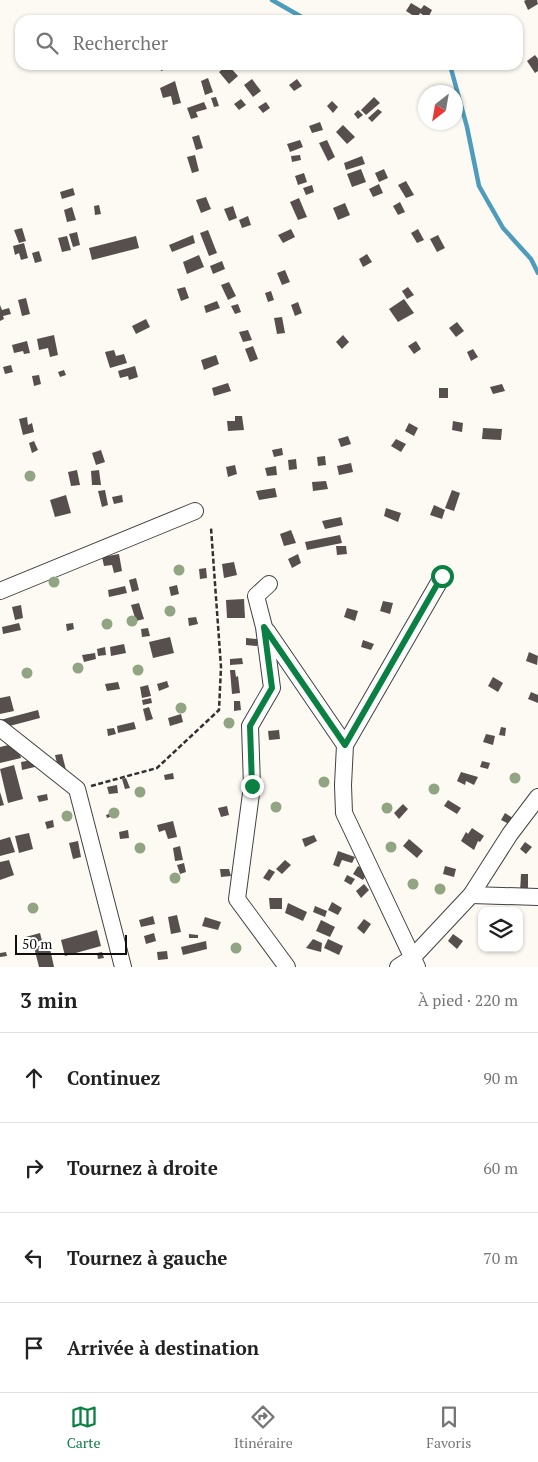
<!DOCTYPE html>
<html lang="fr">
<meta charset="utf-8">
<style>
:root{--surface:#fff;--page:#f6f6f6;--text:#222;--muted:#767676;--line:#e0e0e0;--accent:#0b8043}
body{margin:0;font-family:"PT Serif",serif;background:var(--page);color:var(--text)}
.controls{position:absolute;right:15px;bottom:15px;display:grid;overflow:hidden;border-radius:10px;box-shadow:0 1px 4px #0004}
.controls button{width:45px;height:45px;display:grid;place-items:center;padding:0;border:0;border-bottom:1px solid var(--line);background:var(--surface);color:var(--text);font:25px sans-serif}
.compass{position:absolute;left:418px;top:85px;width:45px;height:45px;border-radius:50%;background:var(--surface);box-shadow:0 1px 4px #0004;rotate:211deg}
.scale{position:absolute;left:15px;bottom:12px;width:112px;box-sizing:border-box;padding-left:5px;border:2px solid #0f0f0f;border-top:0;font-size:14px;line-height:18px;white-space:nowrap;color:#0f0f0f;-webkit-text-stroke:4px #fff;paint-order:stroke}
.stop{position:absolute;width:15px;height:15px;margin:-11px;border:4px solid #0b8043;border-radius:50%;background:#fff}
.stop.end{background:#0b8043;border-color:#fff;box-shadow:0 1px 5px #0008}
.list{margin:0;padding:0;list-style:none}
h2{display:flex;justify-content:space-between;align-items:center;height:65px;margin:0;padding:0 20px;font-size:21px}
h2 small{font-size:16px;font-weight:400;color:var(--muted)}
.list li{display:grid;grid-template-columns:32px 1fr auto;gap:15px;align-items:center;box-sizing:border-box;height:90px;padding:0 20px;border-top:1px solid var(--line)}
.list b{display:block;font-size:19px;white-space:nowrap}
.list em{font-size:16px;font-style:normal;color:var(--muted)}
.icon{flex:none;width:28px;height:28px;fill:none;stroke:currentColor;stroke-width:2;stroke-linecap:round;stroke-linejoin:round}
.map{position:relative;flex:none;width:538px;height:967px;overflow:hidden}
.search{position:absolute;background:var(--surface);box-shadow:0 1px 4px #0004;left:15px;right:15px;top:15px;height:55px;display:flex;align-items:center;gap:12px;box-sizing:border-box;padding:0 18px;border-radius:15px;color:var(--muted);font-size:19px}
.sheet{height:425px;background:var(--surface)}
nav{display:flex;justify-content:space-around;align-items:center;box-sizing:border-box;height:70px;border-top:1px solid var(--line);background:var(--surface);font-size:14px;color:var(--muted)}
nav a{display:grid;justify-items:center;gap:2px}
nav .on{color:var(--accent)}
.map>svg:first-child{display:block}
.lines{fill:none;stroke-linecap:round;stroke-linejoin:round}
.stream{stroke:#4e9cbc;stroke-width:4.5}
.building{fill:#564f4d}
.minor-casing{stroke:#424242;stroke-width:18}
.path{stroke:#313131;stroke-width:2.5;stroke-dasharray:5 2.5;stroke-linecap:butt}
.minor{stroke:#fff;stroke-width:16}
.tree{fill:#91a583}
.route{stroke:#0b8043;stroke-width:6}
</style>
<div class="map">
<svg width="538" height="967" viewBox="0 0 538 967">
<rect width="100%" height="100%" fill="#fdfaf3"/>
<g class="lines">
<!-- stream -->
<g class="stream">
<path d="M272,0L307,20"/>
<path d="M450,65L467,127L479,186L503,228L531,259L538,273"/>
</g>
</g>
<!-- building -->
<g class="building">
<path d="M526,0H537L538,4L528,10L524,1Z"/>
<path d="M411,3L421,9L424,5L432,10L428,18L420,13L417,18L406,11Z"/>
<path d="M535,55L538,59V71L535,73L527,61Z"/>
<path d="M159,65H176L161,71Z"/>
<path d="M228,65L238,76L229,84L219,72Z"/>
<path d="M208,78L213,92L205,95L201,81Z"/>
<path d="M252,79L261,91L253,97L244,85Z"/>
<path d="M297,79L302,86L294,91L289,85Z"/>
<path d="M175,81L181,103L173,105L171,96L163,98L160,88Z"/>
<path d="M216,97L219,106L214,107L211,98Z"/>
<path d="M374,97L380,103L366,115L361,110Z"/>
<path d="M241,99L246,105L239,110L234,104Z"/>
<path d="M332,101L338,107L333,113L327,106Z"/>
<path d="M204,102L207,109L196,112L198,117L191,119L187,108Z"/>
<path d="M266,102L270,108L263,113L258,107Z"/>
<path d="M378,109L382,112L372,122L368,118Z"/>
<path d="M358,110L363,115L358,119L354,114Z"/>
<path d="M320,122L323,130L312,133L309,126Z"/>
<path d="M343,125L355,137L347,144L336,132Z"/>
<path d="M199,135L203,148L196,150L192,137Z"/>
<path d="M300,140L303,147L290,152L287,144Z"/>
<path d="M327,140L335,157L328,161L319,143Z"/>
<path d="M195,155L199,171L192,173L187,157Z"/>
<path d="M300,155L301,160L292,162L291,156Z"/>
<path d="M362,156L365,164L346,170L344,163Z"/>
<path d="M361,169L366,182L352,187L347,174Z"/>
<path d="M384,169L388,178L379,182L375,173Z"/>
<path d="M304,173L307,182L298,185L295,176Z"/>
<path d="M406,181L414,195L406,198L398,185Z"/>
<path d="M379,184L383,193L373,197L369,189Z"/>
<path d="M312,185L314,192L306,195L303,188Z"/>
<path d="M73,188L75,195L62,199L60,192Z"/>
<path d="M206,197L211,209L201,213L196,200Z"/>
<path d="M299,198L307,217L298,220L290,202Z"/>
<path d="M400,202L405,212L398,215L393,206Z"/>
<path d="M345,203L350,215L338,220L333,208Z"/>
<path d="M99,205L101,214L95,215L94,206Z"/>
<path d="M233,206L237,218L229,221L224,209Z"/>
<path d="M72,207L76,220L67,222L64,210Z"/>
<path d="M248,216L251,225L242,228L239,220Z"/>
<path d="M22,228L26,241L19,243L14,230Z"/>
<path d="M291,229L295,237L283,243L278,235Z"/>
<path d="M418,229L424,240L417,243L411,233Z"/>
<path d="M208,230L217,253L209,256L200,233Z"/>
<path d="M77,232L80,245L73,247L69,234Z"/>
<path d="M193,235L195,243L172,252L169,245Z"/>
<path d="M438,235L445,248L437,252L430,239Z"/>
<path d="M67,236L71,250L62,252L58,238Z"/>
<path d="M136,236L139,248L92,260L89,248Z"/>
<path d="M24,243L28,258L21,260L19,253L15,255L13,246Z"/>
<path d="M39,251L42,261L35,263L32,253Z"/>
<path d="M367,254L372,262L363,267L359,259Z"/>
<path d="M199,255L204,267L187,274L183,262Z"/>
<path d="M222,261L225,269L213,274L210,266Z"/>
<path d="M285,270L290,282L282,285L277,273Z"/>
<path d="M229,282L236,296L228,300L221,285Z"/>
<path d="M185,287L189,298L181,301L177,289Z"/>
<path d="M408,287L414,295L407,299L402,291Z"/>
<path d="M271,291L274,300L268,302L265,293Z"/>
<path d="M26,298L30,314L22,316L18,300Z"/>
<path d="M404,299L414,313L398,322L389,309Z"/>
<path d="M217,301L220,308L206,313L204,306Z"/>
<path d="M298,302L302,313L295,316L291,305Z"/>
<path d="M238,304L241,312L235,314L231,306Z"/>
<path d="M0,305L2,310L9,308L11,314L3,316L4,319L0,321Z"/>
<path d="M282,317L285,333L277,334L274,318Z"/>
<path d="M146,319L150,327L136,334L132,326Z"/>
<path d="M457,322L464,331L456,337L449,328Z"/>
<path d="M248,330L252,340L243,342L239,332Z"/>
<path d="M54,335L58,355L50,357L48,348L39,350L37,339Z"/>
<path d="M343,335L349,342L342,349L336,342Z"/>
<path d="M27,341L30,353L24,354L23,351L14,353L12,345Z"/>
<path d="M416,341L421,349L414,354L408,346Z"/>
<path d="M253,346L258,359L250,362L245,349Z"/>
<path d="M473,349L478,357L471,361L467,352Z"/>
<path d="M114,350L116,356L124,354L127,363L110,368L105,352Z"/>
<path d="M216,355L219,364L204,370L201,360Z"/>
<path d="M11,365L13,372L5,374L3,367Z"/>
<path d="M135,366L138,377L129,380L128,376L120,378L118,371Z"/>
<path d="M64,370L66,375L60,377L58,372Z"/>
<path d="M39,375L41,384L34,386L32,376Z"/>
<path d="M228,383L231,391L214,396L212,388Z"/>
<path d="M502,384L505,391L493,394L490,387Z"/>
<rect x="439" y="388" width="9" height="10"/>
<path d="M235,416H242L244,430L228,431L227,421H235Z"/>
<path d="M27,417L28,425L32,423L34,432L23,435L19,419Z"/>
<path d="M453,421L463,423L462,432L452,430Z"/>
<path d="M409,423L418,428L414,436L405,431Z"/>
<path d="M483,428L502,429L501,440L482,439Z"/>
<path d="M348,436L351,444L341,447L338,439Z"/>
<path d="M396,439L406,444L401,452L391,446Z"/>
<path d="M34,441L38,450L32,453L29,443Z"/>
<path d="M282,448L283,455L274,457L272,450Z"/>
<path d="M101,450L105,462L96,465L92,453Z"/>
<path d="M325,456L326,465L318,466L317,457Z"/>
<path d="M296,459L297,469L289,470L288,460Z"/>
<path d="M351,463L353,472L339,475L337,466Z"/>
<path d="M235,465L237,474L228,477L226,467Z"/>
<path d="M276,466L277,475L267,476L265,468Z"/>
<path d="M77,470L80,485L71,486L68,472Z"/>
<path d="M99,470L101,485H92L91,471Z"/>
<path d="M326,481L328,489L313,491L312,482Z"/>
<path d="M275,488L277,497L259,500L256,491Z"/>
<path d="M105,490L108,505L102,507L98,491Z"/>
<path d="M452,490L460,493L454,511L445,508Z"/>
<path d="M66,495L71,513L55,517L50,500Z"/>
<path d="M122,495L123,502L114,504L112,497Z"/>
<path d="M434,505L445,510L442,519L430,515Z"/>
<path d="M386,508L401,513L398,522L384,516Z"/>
<path d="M341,517L343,525L325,529L322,521Z"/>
<path d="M291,530L296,543L284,546L280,534Z"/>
<path d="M340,535L342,543L307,550L305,542Z"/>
<path d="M336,546H346L347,554L337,555Z"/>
<path d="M119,554L122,571L114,573L112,565L104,566L102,557Z"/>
<path d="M298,554L301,563L292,568L288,559Z"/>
<path d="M234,562L237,575L224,578L222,564Z"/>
<path d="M206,568L207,578L200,579L199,569Z"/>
<path d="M136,578L139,590L132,592L129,580Z"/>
<path d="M177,585L179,594L171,596L169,587Z"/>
<path d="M125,586L127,593L109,597L108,590Z"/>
<path d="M244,599L245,618H227L226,600Z"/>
<path d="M383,601L393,603L390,614L380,611Z"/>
<path d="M139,603L144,619L136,621L131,605Z"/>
<path d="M21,605L23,618L15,620L12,607Z"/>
<path d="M347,608L358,611L355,621L344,617Z"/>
<path d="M196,617L198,624L189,626L188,618Z"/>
<path d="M19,623L21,630L3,634L2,627Z"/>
<path d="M73,623L74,629L67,631L66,624Z"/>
<path d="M148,628L150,636L142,637L141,629Z"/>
<path d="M170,637L174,653L153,658L149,642Z"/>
<path d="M246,638L257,639V646L246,645Z"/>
<path d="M363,640L374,644L371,650L361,647Z"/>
<path d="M124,644L126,653L111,656L110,647Z"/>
<path d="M105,647L106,655L98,656L97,649Z"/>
<path d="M529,652L538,656L537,665L526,661Z"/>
<path d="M95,653L96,659L84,662L82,655Z"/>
<path d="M242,658L243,664L230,665V659Z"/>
<path d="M230,670H235L236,677L238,676L240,693L232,694Z"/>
<path d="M493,677L503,683L498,692L488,686Z"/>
<path d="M167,681L169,687L159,691L157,684Z"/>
<path d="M118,682L120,689L107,691L105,684Z"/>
<path d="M148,685L151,696L142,698L140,687Z"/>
<path d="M531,692L538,695V703L528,699Z"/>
<path d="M10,696L14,711L0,714V698Z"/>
<path d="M151,698L152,703L143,705L142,700Z"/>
<path d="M234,701H240L241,710L234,711Z"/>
<path d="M149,707L153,719L146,721L143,709Z"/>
<path d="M38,710L40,718L2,728L0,720Z"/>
<path d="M181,714L183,722L170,726L168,718Z"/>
<path d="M134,722L136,729L118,733L117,726Z"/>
<path d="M501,727L506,728L505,736L499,735Z"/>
<path d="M114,728L116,734L108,736L107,729Z"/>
<path d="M279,730L280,739L269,740L268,731Z"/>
<path d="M486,734L495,736L493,745L483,742Z"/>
<path d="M17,743L21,758L0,763V747Z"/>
<path d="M62,754L66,770L59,772L55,755Z"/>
<path d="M37,759L39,766L22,770L21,762Z"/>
<path d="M482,761L490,763L488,769L480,767Z"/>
<path d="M14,765L23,799L8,803L0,769Z"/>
<path d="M461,772L478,777L474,785L466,781L465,785L457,781Z"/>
<path d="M173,773L174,779L165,780L164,775Z"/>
<path d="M126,778L130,788L125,789L122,779Z"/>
<path d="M117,785L118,793L109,794L107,787Z"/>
<path d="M0,792L4,805L0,806Z"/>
<path d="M47,794L48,800L39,802L37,796Z"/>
<path d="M448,800L461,808L457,814L444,806Z"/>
<path d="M403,804L408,809L399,819L394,813Z"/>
<path d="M227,806L229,815L221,817L218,808Z"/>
<path d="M114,812L115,815L107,818L106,815Z"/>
<path d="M505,813L513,818L509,824L501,820Z"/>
<path d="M53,820L54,827L47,829L45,822Z"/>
<path d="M173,821L177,837L168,839L165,830L159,832L157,825Z"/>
<path d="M472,828L484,836L480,842L478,841L474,850L461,841L466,832L468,834Z"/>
<path d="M128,830L129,838L120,839L119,832Z"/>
<path d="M29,833L33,849L19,853L15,836Z"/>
<path d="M314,835L317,841L305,847L302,839Z"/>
<path d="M10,837L15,852L0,856V840Z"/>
<path d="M409,839L423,851L417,858L403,846Z"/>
<path d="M78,841L81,857L73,859L69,843Z"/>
<path d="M525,842L532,847L526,854L520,849Z"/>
<path d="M180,846L183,860L175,861L173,848Z"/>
<path d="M338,851L355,857L352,863L342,860L339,867L333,865Z"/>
<path d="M9,860L14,875L0,880V862Z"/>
<path d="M285,860L291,865L282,874L276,869Z"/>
<path d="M184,863L186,872L180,874L177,865Z"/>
<path d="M358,866L368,872L363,880L353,874Z"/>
<path d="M445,866L456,869L454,877L443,874Z"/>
<path d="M220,869H229L231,876L221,877Z"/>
<path d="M269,869L275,872L269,881L263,878Z"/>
<path d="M521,874H528V892H520Z"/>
<path d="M347,875L355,879L351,885L344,881Z"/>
<path d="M364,884L369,890L361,898L356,891Z"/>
<path d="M269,898H282V909H270Z"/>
<path d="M332,902L342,908L338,915L328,910Z"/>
<path d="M288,903L307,912L303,921L285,913Z"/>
<path d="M315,906L327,911L325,917L313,912Z"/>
<path d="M177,915L181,932L171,934L168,917Z"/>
<path d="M153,916L155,924L141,927L139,920Z"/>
<path d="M205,917L221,922L218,930L202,926Z"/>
<path d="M364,919L371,924L364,934L357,928Z"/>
<path d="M321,920L335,927L330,937L316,931Z"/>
<path d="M97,930L101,946L65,956L61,940Z"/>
<path d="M40,933L42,941L24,946L22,938Z"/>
<path d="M154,933L156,941L146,944L144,936Z"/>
<path d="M189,934L198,935V938H189Z"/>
<path d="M453,934L463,941L457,949L448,941Z"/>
<path d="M313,939L322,943L321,952L306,948Z"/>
<path d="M328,939L343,946L339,955L324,948Z"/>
<path d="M206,941L207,949L183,955L181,947Z"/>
<path d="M49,944L54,967H39L34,947Z"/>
<path d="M167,951L168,959L158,960L157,952Z"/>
<path d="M6,952L7,956L0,957V953Z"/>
<path d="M102,952L104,958L98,959L97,953Z"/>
</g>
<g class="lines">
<!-- minor casing -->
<g class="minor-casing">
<g id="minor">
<path d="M269,584L256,596L264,627L272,688L250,726L252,786L237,899L287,967"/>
<path d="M0,591L195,511"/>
<path d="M267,631L345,745"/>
<path d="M0,728L77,789L123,967"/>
<path d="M471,895L538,897"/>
<path d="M398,967L412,958L471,895L510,834L538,797"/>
<path d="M417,967L344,813L343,785L345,745L442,577"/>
</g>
</g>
<!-- path -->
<path class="path" d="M91,786L157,768L219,710L221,667L211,528"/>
<!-- minor -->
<use href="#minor" class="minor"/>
</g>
<!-- trees -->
<g class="tree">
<circle cx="30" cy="476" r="5.5"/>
<circle cx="179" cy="570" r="5.5"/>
<circle cx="54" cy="582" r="5.5"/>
<circle cx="170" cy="611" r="5.5"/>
<circle cx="132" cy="621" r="5.5"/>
<circle cx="107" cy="624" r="5.5"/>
<circle cx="78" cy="668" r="5.5"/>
<circle cx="138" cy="670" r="5.5"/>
<circle cx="27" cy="673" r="5.5"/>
<circle cx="181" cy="708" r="5.5"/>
<circle cx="229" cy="723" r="5.5"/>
<circle cx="515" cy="778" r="5.5"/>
<circle cx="324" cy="782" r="5.5"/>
<circle cx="434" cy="789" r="5.5"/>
<circle cx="140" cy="792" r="5.5"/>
<circle cx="276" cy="807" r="5.5"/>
<circle cx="387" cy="808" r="5.5"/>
<circle cx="114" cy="813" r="5.5"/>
<circle cx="67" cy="816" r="5.5"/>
<circle cx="391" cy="847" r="5.5"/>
<circle cx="140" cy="848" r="5.5"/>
<circle cx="175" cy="878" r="5.5"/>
<circle cx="413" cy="884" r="5.5"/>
<circle cx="440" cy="889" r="5.5"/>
<circle cx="33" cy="908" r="5.5"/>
<circle cx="236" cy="948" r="5.5"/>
</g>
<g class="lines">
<!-- route -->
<path class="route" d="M252,786L250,726L272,688L264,627L345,745L442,576"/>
</g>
</svg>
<div class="controls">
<button><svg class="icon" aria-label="layers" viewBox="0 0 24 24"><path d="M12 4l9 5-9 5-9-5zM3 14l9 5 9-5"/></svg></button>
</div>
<svg class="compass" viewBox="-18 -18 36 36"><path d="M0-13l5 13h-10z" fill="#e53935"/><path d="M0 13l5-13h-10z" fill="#767676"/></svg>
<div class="scale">50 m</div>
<div class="stop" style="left:442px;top:576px"></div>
<div class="stop end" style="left:252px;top:786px"></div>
<div class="search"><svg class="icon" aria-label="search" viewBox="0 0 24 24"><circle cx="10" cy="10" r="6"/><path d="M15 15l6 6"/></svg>Rechercher</div>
</div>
<section class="sheet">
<h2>3 min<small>À pied · 220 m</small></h2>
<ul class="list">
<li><svg class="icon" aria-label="ahead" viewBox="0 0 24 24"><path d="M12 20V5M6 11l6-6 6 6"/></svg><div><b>Continuez</b></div><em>90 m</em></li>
<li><svg class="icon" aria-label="right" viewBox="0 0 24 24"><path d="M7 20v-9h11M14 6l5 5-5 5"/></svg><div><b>Tournez à droite</b></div><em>60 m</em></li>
<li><svg class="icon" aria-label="left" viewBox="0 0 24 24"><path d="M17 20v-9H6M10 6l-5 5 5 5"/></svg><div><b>Tournez à gauche</b></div><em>70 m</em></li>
<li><svg class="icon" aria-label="arrive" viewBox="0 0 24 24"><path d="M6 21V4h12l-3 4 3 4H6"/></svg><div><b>Arrivée à destination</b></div></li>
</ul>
</section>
<nav>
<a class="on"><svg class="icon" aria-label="map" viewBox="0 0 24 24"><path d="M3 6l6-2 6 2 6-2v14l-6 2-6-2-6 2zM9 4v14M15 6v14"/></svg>Carte</a>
<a><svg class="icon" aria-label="directions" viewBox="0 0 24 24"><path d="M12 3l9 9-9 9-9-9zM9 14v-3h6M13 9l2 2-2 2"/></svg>Itinéraire</a>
<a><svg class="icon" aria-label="saved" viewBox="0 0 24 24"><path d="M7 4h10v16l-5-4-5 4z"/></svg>Favoris</a>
</nav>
